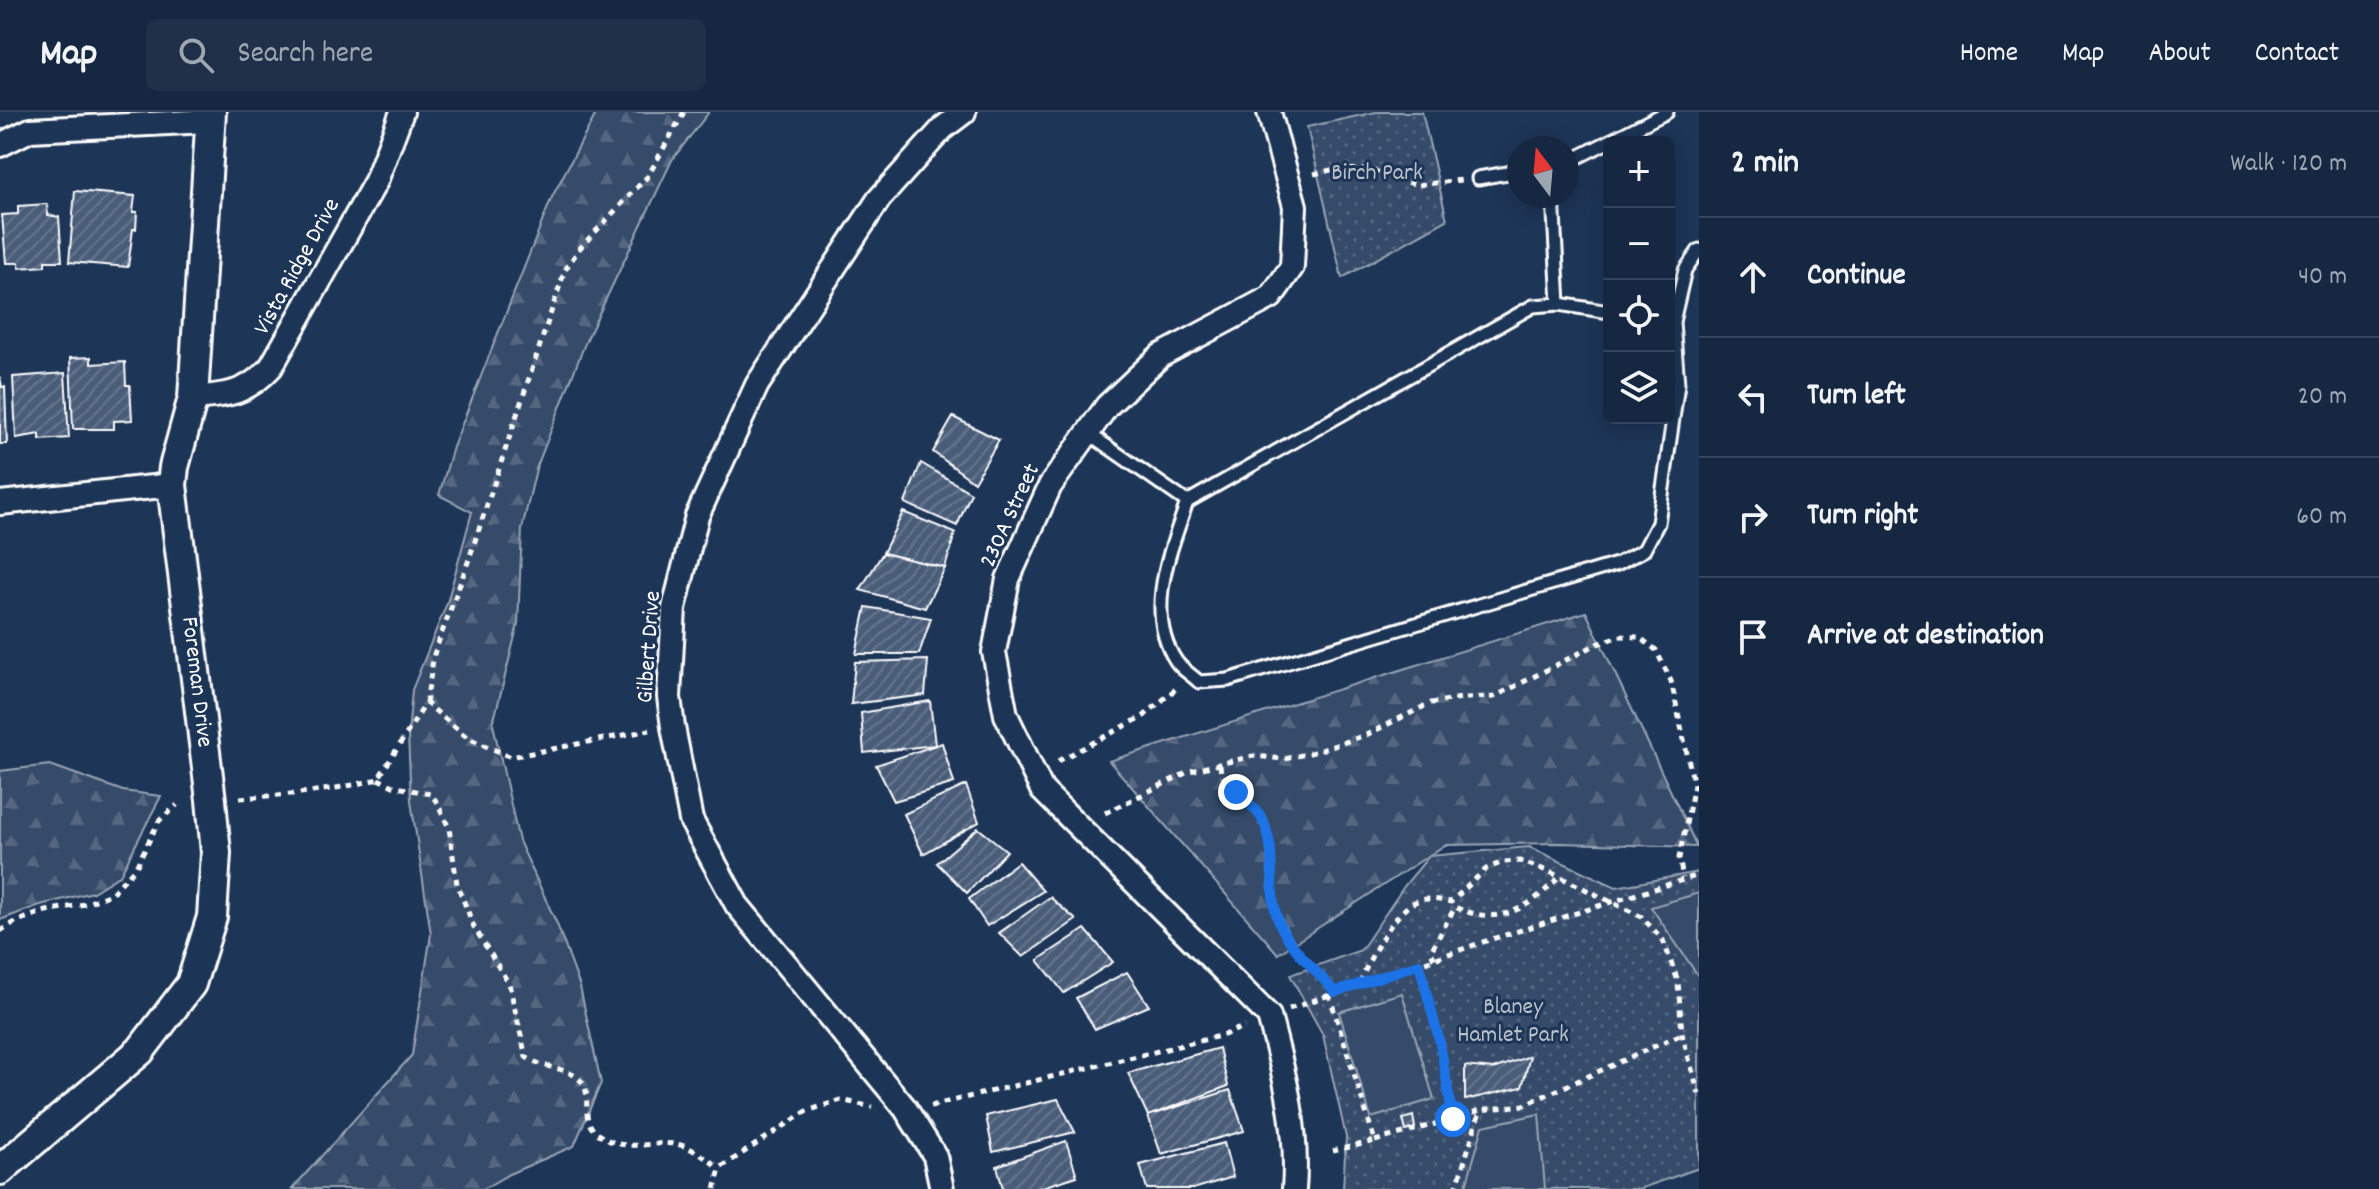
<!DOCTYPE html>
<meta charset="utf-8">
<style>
:root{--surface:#162841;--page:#1f3048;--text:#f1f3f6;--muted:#9ea6b1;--line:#35445a}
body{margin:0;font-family:Dekko,sans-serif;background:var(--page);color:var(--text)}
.controls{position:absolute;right:24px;top:24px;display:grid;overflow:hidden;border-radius:12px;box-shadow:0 4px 20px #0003}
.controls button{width:72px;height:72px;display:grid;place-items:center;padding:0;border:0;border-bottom:2px solid var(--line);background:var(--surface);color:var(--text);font:40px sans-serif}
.compass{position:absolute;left:1507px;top:24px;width:72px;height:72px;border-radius:50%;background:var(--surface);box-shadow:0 4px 20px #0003;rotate:344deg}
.stop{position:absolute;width:24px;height:24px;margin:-18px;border:6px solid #1a73e8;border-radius:50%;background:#fff}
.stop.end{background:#1a73e8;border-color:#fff;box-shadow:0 2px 8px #0008}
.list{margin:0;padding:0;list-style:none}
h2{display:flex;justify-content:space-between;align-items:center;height:104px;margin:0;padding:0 32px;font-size:34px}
h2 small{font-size:26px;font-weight:400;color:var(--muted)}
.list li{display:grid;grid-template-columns:52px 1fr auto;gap:24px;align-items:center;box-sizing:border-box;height:120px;padding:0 32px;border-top:2px solid var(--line)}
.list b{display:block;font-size:30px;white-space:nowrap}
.list em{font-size:26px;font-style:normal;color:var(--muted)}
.icon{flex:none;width:44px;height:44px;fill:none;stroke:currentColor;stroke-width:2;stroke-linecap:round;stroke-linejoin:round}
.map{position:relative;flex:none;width:1699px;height:1077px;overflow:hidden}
header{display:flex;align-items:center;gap:48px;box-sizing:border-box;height:112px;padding:0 40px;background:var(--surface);border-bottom:2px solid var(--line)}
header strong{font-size:38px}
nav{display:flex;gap:44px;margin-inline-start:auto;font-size:28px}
.search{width:560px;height:72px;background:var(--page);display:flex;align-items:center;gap:20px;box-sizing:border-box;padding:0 28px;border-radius:12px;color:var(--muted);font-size:30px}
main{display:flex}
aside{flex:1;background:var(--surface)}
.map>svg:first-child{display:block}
.grass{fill:url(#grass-dots);stroke:#9aa5b4;stroke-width:2}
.forest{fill:url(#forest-firs);stroke:#9aa5b4;stroke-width:2}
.garden{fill:#364b69;stroke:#9aa5b4;stroke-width:2}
.building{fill:url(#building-hatch);stroke:#fff;stroke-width:2}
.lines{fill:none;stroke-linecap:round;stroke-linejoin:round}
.service-casing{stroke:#fff;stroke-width:17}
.minor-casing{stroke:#fff;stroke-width:28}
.tertiary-casing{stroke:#fff;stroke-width:34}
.path{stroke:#fff;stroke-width:5;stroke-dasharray:6 6;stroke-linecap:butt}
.service{stroke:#1d3557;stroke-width:11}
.minor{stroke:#1d3557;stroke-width:22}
.tertiary{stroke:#1d3557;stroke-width:28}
.route{stroke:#1a73e8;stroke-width:10}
.labels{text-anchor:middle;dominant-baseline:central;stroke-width:6;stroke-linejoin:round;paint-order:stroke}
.park-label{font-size:24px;fill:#b9c0ca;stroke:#1d3557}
.street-label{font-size:24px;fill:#fff;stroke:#1d3557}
</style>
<header>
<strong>Map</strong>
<div class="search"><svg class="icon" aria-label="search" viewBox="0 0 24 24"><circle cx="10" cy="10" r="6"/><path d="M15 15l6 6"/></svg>Search here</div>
<nav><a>Home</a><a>Map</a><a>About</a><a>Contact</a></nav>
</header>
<main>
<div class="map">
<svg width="1699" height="1077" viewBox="0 0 1699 1077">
<defs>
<pattern id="grass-dots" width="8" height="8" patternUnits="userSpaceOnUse" patternTransform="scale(2)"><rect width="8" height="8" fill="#364b69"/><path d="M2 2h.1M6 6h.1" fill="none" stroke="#546680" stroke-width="1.8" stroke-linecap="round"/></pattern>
<pattern id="forest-firs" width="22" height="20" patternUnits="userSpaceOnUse" patternTransform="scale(2)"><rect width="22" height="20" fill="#364b69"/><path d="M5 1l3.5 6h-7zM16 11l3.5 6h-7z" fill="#546680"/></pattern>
<pattern id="building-hatch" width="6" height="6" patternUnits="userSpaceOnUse" patternTransform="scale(2)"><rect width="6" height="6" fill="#4a5d79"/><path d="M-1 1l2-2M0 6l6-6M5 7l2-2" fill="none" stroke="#65758d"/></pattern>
</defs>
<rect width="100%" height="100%" fill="#1d3557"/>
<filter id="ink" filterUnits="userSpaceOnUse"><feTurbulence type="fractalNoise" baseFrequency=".0125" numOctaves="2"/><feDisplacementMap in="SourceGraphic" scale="16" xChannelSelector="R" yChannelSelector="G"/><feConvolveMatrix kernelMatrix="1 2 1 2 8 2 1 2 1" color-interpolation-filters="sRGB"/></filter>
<g filter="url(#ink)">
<!-- grass -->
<g class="grass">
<path d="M1376,0H1422L1447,108L1342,166L1307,15Z"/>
<path d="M1529,735L1616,775L1699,760V1056L1639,1077H1343L1346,1025L1323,923L1290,863L1361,838L1405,773L1429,744Z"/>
</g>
<!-- forest -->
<g class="forest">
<path d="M597,0H709L672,48L586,229L536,357L522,417L518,512L493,612L519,729L557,812L580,875L601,971L574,1034L509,1062L483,1077H292L412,943L431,822L411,689L408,623L412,578L447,491L472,400L439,383L453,335L552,85Z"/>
<path d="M1586,500L1697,735L1561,731L1445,733L1278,842L1109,649Z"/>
<path d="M50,653L123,679L161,684L120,763L93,780L40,793L0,808V659Z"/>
</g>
<!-- garden -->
<g class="garden">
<path d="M1699,781V865L1651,795Z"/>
<path d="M1402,881L1434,987L1371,1006L1339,900Z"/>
<path d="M1539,1002L1545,1077H1465L1483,1014Z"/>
</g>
<!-- building -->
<g class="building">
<path d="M75,79L135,84L133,100H137L136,117H133L128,155L69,150Z"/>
<path d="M47,92L48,103L59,105L62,149H45V154L19,156V151H6L2,103L18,102V94Z"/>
<path d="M91,245V252L125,250L126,273H130L132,308L114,309V317H73L70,246Z"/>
<path d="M65,261L69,326L40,328V322L16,326L13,265Z"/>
<path d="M0,265L2,275H5L7,332H0Z"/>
<path d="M953,305L999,328L974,370L933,340Z"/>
<path d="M921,351L971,381L957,414L905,391Z"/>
<path d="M903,400L955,421L945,456L883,441Z"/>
<path d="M883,441L945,456L925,496L860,478Z"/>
<path d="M866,495L931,506L919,542H856Z"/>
<path d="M928,548L925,583L851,592L855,550Z"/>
<path d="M930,589L935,633L864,641L861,601Z"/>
<path d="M942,631L954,671L894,689L876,653Z"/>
<path d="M966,673L979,710L923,742L904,702Z"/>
<path d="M978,716L1007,739L967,781L937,751Z"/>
<path d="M1018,750L1043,779L987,814L969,787Z"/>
<path d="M1050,785L1076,808L1023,845L999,821Z"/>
<path d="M1085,817L1113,850L1064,881L1038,848Z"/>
<path d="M1127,860L1149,894L1095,917L1076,886Z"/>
<path d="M1219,936L1228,974L1148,1004L1128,961Z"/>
<path d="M1530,944L1522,975L1465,988V954L1493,957Z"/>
<path d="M1230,978L1244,1019L1161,1042L1148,1004Z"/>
<path d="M1058,987L1075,1020L993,1040L986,1004Z"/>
<path d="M1413,1004L1415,1016L1406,1019L1403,1007Z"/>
<path d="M1066,1029L1077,1064L1036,1077H1003L997,1054Z"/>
<path d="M1224,1031L1233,1065L1193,1077H1147L1140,1053Z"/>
</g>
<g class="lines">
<!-- service casing -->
<g class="service-casing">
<g id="service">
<path d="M1567,48L1578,45L1667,0"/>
<path d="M1478,66L1519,59"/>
<path d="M1553,84L1559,192"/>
<path d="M1088,321L1187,390C1170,440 1144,500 1176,549C1181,557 1192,563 1199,570L1228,568L1617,452L1644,438L1658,411L1678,272L1673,210L1685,158L1699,138"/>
<path d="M1187,390L1533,194L1559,192L1609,200"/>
</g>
</g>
<!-- minor casing -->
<g class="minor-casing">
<g id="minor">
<path d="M1269,0L1295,94L1292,155L1271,185L1160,244L1107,294L1050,374L1008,467L994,540L1006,603L1042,678L1269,904C1284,960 1299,1018 1294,1077"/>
<path d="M0,33L30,18L208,9"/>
<path d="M193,286C228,283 246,282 271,255L376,69L402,0"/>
<path d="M0,391L172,373"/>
<path d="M942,1077L935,1044L905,996L737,793L691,708L673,615L669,585L674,496L697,404L757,273L879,87L943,16L964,0"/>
</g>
</g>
<!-- tertiary casing -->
<g class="tertiary-casing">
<path id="tertiary" d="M0,1058L140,939L191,872L212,805L216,741L211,688L172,373L174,355L193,286L211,0"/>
</g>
<!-- path -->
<g class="path">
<path d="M1314,62L1335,57L1371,58L1417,73L1462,68"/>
<path d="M426,591L434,542L468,450L565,158L579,137L648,64L684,0"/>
<path d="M1058,649L1144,604L1179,574"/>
<path d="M1220,653L1221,662C1232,675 1257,695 1263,708C1272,729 1269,748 1271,770C1274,820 1304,845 1335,880"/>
<path d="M378,667L393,674L430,682L437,690L449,716L457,772L474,815L509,872L526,945C542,957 569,954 582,970C595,987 573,1012 608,1028C630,1039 653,1029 676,1032C691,1034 708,1048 720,1056"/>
<path d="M240,686C287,683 333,679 378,667L426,591L468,626L511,645L650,618"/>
<path d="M1105,701L1190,659L1253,644L1285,647L1318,639L1366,623L1431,591L1462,586L1494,585L1595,533L1619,524L1639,525L1656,538L1671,569L1694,673L1679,746L1683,766"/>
<path d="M0,819L17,809L46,799L85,792L111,782L136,755L159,709L177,693"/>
<path d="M1434,847L1431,839L1455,795C1499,815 1527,798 1559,765"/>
<path d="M1419,852L1440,931L1453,1007L1480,998L1524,993L1682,922"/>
<path d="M1361,871C1365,851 1394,801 1413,791C1424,784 1439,788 1451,790L1486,757L1503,750L1520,749L1550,760L1642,805L1663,828L1678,869L1682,922L1699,982"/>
<path d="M1329,882L1375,1029L1333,1039"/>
<path d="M1289,897L1489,828L1699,763"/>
<path d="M931,994L1224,923L1245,914"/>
<path d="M1375,1029L1453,1007"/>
<path d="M715,1077L720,1056L807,999L841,988L872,995"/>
<path d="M1456,1077L1480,999"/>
</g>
<!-- service -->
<use href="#service" class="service"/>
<!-- minor -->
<use href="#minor" class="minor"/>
<!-- tertiary -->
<use href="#tertiary" class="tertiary"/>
</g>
</g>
<g class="lines" filter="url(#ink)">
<!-- route -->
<path class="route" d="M1236,680C1244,688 1257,697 1262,707C1280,741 1264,783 1282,817C1295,841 1318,860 1335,880L1419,852L1440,931L1453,1007"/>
</g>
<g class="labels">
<!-- park labels -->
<g class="park-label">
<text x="1377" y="62">Birch Park</text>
<text x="1513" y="896">Blaney<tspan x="1513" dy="28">Hamlet Park</tspan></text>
</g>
<!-- street labels -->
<g class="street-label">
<text transform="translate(298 155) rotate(-61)">Vista Ridge Drive</text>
<text transform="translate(1011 404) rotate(-65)">230A Street</text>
<text transform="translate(650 535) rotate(-86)">Gilbert Drive</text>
<text transform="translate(196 570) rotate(83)">Foreman Drive</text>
</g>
</g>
</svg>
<div class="controls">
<button>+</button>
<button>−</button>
<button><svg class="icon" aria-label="locate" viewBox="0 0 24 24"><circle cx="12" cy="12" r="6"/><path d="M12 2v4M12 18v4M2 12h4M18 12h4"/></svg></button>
<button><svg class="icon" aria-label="layers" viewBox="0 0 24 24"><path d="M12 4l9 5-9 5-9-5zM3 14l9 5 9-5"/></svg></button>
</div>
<svg class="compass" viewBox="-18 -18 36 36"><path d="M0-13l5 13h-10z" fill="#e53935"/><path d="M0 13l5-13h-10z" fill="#9ea6b1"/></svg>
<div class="stop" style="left:1453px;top:1007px"></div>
<div class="stop end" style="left:1236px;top:680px"></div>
</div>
<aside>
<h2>2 min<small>Walk · 120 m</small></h2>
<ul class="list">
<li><svg class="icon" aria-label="ahead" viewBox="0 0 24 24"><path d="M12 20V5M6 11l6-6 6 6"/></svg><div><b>Continue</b></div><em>40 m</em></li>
<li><svg class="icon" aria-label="left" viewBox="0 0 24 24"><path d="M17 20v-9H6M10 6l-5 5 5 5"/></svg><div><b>Turn left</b></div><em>20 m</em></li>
<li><svg class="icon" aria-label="right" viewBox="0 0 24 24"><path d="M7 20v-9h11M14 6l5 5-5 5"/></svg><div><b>Turn right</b></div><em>60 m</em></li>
<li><svg class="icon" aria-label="arrive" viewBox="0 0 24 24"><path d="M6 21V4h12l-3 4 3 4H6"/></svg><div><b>Arrive at destination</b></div></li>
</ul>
</aside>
</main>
